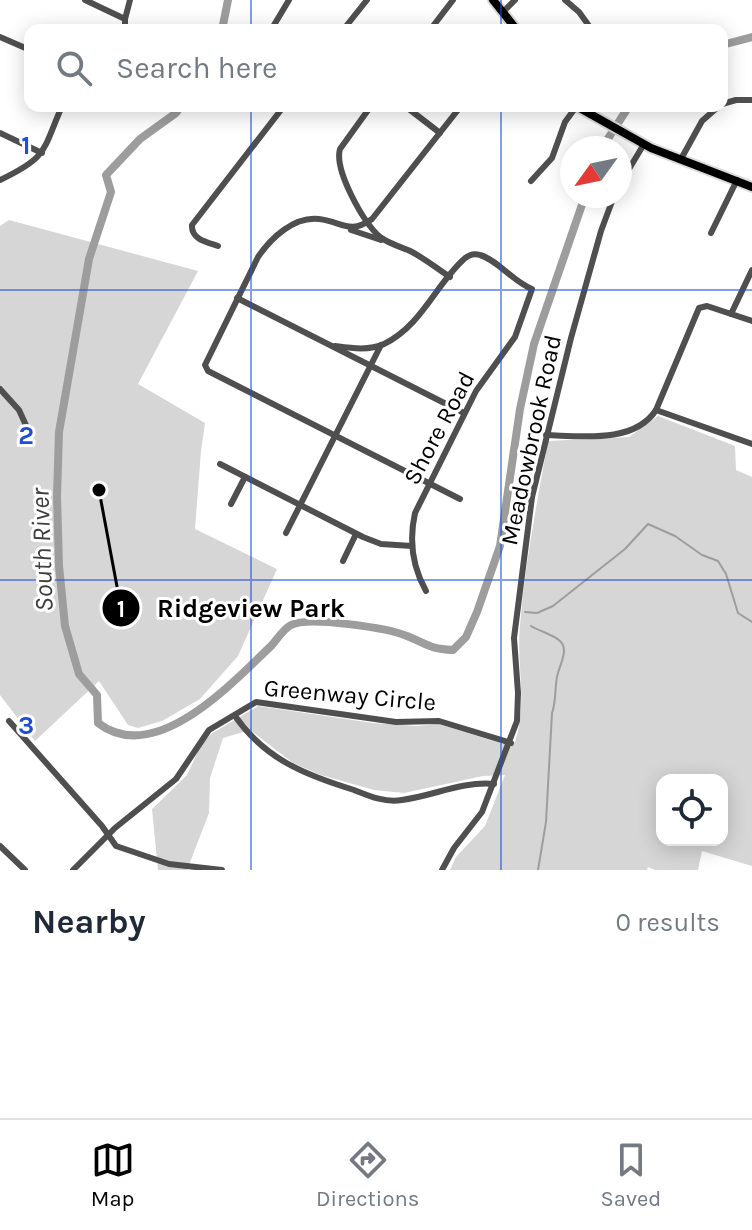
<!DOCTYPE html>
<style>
:root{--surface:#fff;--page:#f6f6f7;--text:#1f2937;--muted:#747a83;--line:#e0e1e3;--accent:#000}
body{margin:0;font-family:Karla,sans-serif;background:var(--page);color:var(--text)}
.controls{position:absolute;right:24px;bottom:24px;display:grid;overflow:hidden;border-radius:16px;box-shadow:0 4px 20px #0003}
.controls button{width:72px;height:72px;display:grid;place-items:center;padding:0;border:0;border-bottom:2px solid var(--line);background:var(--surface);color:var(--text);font:40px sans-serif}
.compass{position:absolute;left:560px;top:136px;width:72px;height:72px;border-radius:50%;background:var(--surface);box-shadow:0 4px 20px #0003;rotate:237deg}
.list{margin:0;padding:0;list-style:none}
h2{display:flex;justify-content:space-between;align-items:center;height:104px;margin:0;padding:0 32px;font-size:34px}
h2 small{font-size:26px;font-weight:400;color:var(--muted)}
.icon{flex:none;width:44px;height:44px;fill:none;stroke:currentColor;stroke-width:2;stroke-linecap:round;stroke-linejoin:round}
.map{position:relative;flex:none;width:752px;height:870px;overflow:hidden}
.search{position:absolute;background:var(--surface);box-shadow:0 4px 20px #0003;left:24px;right:24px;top:24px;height:88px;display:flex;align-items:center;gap:20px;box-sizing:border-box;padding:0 28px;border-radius:16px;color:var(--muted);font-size:30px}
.sheet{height:248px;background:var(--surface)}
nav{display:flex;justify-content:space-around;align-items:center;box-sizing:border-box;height:112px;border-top:2px solid var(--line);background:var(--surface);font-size:22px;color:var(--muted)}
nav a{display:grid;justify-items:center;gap:4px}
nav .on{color:var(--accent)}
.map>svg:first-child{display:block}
.green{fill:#d6d6d6;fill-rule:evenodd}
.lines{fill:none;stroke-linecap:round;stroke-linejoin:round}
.stream{stroke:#9d9d9d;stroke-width:2}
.river{stroke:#9d9d9d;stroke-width:8}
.major-casing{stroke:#dbdbdb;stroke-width:12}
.minor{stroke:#4f4f4f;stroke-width:6}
.major{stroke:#000;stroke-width:8}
.grid{fill:none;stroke:#1d4ed8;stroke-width:2;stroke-opacity:0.55}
.labels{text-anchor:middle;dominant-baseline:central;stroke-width:6;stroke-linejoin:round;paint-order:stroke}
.street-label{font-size:24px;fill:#000;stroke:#fff}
.water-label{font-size:26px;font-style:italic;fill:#3e3e3e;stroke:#fff}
.grid-label{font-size:26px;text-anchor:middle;font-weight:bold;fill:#1d4ed8;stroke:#fff;stroke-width:6;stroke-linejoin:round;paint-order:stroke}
.leader{fill:none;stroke:#000;stroke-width:3}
.callout-dot{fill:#000;stroke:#fff;stroke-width:3}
.mark-label{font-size:24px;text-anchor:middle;font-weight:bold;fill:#fff}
.callout-label{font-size:26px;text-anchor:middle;font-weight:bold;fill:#000;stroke:#fff;stroke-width:6;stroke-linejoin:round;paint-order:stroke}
</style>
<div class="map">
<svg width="752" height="870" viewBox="0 0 752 870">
<rect width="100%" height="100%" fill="#fff"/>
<!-- green -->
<g class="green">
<path d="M9,220L198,271L138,384L205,423L201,451L195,529L277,569L238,656L200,699L162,721L138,728L128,725L99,681L35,741L0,695V226Z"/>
<path d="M658,416L735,446L736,470L752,477V866L702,851L698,870H655L648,867L647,870H450L456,857L485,826L505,775L483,776L404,793L374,790L321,775L293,763L250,730L223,738L210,778L209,813L187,870H158L152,809L187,775L201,745L211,734L258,706L373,723L417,726L439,724L503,744L515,742C528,703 516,665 520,625C525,564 537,502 548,441L629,437ZM662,780H722V840H662Z"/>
</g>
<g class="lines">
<!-- stream -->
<g class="stream">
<path d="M525,612L537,613L553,606L625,549L648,524L675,536L702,555L718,561L726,574L738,613L752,622"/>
<path d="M531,626C539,631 554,635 560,641C569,649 560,665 558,673C554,686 557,699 552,713L546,822L538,870"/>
</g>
<!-- river -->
<g class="river">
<path d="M222,30L228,0"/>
<path d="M722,45L752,37"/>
<path d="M181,106L176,113L140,139L106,175L111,192L89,259L59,432L57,496L59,566L65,626L79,674L97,695L98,723C155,767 232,683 270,647C276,641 283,629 291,625C309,616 388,628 407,636C427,644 429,649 453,650L466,637L477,612L500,546L520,409L534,344L585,196"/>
<path d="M602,148L629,106"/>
</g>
<!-- major casing -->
<g class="major-casing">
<g id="major">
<path d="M493,0L517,30"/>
<path d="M576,106L651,148L752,187"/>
</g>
</g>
<!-- minor -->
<g class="minor">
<path d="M85,0L125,19"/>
<path d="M565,0L579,12L592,30"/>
<path d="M504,11L515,0"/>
<path d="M125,30V19L130,0"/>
<path d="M271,30L289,0"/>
<path d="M343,30L367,0"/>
<path d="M430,30L453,0"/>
<path d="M0,37L30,50"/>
<path d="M722,104L736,100H752"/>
<path d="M371,106L340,149C334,170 363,222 380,237C388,243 398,246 408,250C423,257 436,268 450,277"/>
<path d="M405,106L440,133"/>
<path d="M0,133L42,153"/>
<path d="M681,159L702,121L719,106"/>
<path d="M0,180C48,157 42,152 62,106"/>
<path d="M531,181L552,158L565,122L576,107"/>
<path d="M620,184L644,144"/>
<path d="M351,230L381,240"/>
<path d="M711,233L737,180"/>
<path d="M218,246C206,242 191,239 192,225L284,106"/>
<path d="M237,298L464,413"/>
<path d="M731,314L752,270"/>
<path d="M335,346C350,348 369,351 384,344C421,326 435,286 463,260C468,255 474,253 480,255C498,260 513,282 532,289L515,337L476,391L415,513C409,540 412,566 426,591"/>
<path d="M0,389L19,410L29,432"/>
<path d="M656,410L752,444"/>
<path d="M546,435C581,436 634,444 656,410L699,308L707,306L752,321"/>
<path d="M220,464L363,537L381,544L412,546"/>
<path d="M460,499L208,371L205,365L258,257C271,238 294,216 319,219C343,222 349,235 372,219L461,106"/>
<path d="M231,504L245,477"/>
<path d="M286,533L381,345"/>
<path d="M343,561L356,534"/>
<path d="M235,716C265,759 305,775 354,790C369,796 385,803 402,800C433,796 462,781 494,784"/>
<path d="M9,721L102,826L116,846L169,864L222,870"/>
<path d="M0,846L25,870"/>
<path d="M73,870L115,828L176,779L209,730L256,702L396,722L439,721L511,743"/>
<path d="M442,870L454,848L482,812L517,721L518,693L514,638L532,497L571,338L601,231L614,196"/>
</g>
<!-- major -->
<use href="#major" class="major"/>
</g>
<!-- grid -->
<path class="grid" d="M251,0V30M501,0V30M251,106V870M501,106V870M0,290H752M0,580H752"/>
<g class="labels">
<!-- street labels -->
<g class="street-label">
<text transform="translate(439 428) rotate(-62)">Shore Road</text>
<text transform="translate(531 440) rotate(-78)">Meadowbrook Road</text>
<text transform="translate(350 695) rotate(5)">Greenway Circle</text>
</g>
<!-- water labels -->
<g class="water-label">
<text transform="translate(42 550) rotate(-92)">South River</text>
</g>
</g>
<g class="grid-label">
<text x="26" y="154">1</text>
<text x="26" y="444">2</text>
<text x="26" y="734">3</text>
</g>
<!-- callouts -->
<path class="leader" d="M99 490L121 608"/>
<g class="callout-dot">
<circle cx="99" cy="490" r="8"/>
<circle cx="121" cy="608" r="20"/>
</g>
<g class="mark-label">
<text x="121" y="617">1</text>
</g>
<g class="callout-label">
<text x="251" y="617">Ridgeview Park</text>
</g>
</svg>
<div class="controls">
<button><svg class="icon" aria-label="locate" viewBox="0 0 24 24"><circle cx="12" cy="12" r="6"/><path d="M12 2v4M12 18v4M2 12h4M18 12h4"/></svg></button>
</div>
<svg class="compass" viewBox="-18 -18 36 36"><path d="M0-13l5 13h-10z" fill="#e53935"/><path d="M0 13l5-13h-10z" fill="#747a83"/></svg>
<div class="search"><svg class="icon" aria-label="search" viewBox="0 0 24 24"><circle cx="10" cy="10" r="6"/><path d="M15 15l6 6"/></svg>Search here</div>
</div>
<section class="sheet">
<h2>Nearby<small>0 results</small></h2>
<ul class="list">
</ul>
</section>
<nav>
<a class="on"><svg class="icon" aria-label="map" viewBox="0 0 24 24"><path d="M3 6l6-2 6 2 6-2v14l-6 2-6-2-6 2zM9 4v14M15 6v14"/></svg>Map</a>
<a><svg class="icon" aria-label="directions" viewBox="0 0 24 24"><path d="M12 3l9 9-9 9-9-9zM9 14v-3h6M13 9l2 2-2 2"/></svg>Directions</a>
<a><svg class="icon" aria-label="saved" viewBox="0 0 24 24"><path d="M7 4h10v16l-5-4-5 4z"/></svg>Saved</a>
</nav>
